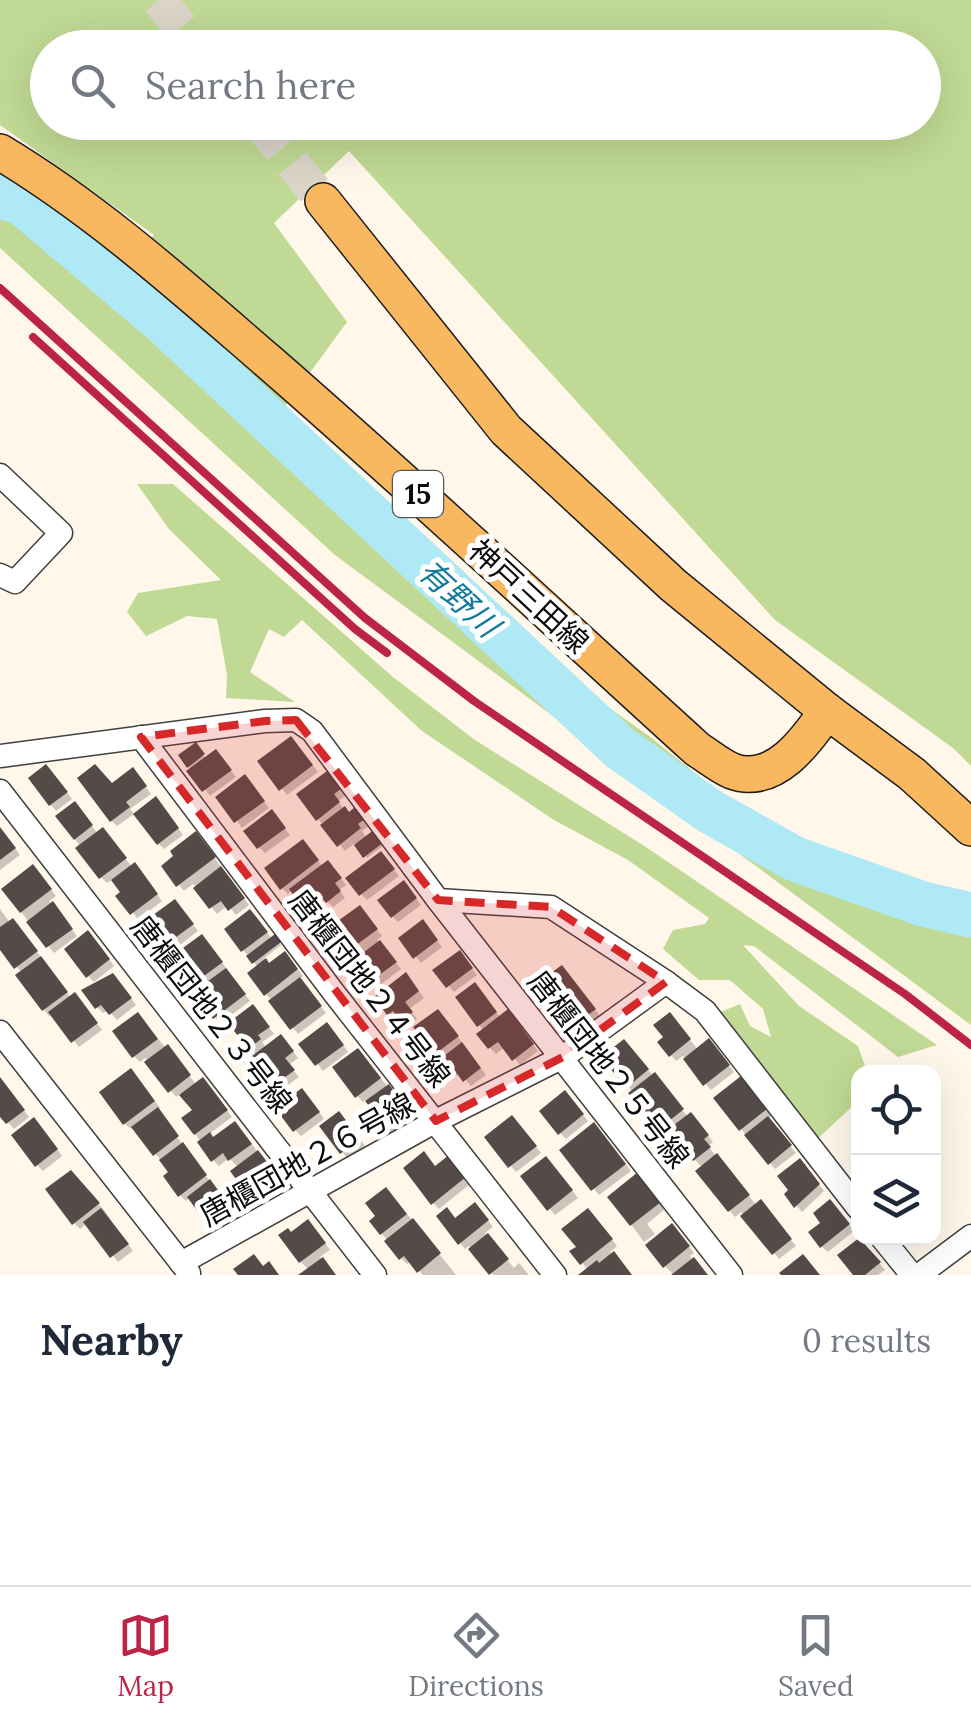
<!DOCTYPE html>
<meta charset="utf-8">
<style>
:root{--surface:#fff;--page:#f6f6f7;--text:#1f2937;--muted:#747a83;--line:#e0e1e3;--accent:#bb2448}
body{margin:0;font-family:Lora,"Noto Sans JP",serif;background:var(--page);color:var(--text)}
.controls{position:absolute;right:30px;bottom:30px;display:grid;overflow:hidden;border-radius:20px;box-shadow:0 10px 40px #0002}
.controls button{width:90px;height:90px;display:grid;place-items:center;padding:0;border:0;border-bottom:2px solid var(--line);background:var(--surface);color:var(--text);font:50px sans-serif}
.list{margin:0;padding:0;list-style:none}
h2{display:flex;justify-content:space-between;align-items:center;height:130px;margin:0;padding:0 40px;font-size:42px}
h2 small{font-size:32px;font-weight:400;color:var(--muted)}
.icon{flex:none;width:55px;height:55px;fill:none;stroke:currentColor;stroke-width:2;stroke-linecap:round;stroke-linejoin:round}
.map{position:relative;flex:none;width:971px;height:1275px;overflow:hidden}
.search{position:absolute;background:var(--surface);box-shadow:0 10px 40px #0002;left:30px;right:30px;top:30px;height:110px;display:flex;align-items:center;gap:25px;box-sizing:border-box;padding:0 35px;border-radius:55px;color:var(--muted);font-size:38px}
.sheet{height:310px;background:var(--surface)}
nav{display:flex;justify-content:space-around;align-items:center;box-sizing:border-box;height:140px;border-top:2px solid var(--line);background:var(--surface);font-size:28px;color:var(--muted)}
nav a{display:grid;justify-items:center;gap:5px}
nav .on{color:var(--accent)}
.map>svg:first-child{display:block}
.forest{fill:#c0d994;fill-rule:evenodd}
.shadow{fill:#0003}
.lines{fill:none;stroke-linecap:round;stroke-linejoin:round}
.river{stroke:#afe9f6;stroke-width:45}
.building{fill:#544a48}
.primary-tunnel{stroke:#dbd4c9;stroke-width:35;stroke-dasharray:35 18;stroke-linecap:butt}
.minor-casing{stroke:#3f3f3f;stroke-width:25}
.primary-casing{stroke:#1d1d1d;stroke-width:38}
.minor{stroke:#fff;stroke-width:22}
.primary{stroke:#f9b760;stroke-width:35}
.rail{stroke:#bb2448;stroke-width:8}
.marked{fill:#d62828;fill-opacity:0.2;stroke:#d62828;stroke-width:8;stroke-dasharray:20 12;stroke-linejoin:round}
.labels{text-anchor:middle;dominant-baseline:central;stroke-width:10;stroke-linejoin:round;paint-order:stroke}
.shield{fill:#fff;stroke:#555;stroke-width:2.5}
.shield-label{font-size:28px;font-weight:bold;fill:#0c0c0c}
.street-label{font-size:30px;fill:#0c0c0c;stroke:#fff}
.water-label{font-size:32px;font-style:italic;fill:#157b9d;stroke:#fff}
</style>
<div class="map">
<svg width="971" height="1275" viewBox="0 0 971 1275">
<rect width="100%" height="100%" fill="#fff7ea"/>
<!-- forest -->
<g class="forest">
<path d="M0,0H971V766L953,748L775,620L349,151L274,223L347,322L284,408L598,700L649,736L740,809L848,866L971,903V1025L335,555L0,248V193L117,277L154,235L0,125ZM48,48H924V122H48Z"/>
<path d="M137,484H173L393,677L475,740L646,847L937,1045L898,1057L754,946L743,945L799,1006L858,1046L867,1072H858V1101L812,1144L718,1013L740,1004L750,1026L771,1037L763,1009L730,980H699L663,949L673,930L705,924L709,918L628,860L554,820L422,731L302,620L284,637L269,629L250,672L295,702L226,698L227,675L217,619L187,616L146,636L127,612L138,593L221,580L169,529Z"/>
</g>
<!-- shadow -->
<g class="shadow">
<path d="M195,745L206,759L221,758L236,777L210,796L181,756Z"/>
<path d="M297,745L318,772L287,795L261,762Z"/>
<path d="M52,773L72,799L56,811L51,805Z"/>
<path d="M139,777L151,794L130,809L134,814L117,826L111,820L112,786Z"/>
<path d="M333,780L345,796L338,801L345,810L349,814L361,816L369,826L362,831L367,838L374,833L384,845L367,858L355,843L345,851L318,819Z"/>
<path d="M251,783L269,808L242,828L218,797Z"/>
<path d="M161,806L183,835L164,849L159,844Z"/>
<path d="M80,810L98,834L109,837L132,867L140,871L162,901L138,920L113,879L107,883L101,877L75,839Z"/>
<path d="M277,818L290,835L265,853L259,847Z"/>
<path d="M0,828L20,855L0,870Z"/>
<path d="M202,841L249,905L236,915L228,905L217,914L193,884L184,891L164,866Z"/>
<path d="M309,848L323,867L334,869L346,885L339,890L345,898L333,907L326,900L318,906L329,922L322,928L292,890L288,894L282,888Z"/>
<path d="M387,860L399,876L367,900L361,894Z"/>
<path d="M39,873L56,896L49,901L77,936L54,953L21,912Z"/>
<path d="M409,889L421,905L398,922L392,916Z"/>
<path d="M180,908L198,931L176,948L153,918Z"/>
<path d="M0,909L10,923L19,927L71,998L80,1002L102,1030L79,1047L52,1013L49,1016L44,1010L22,973L0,945Z"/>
<path d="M365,914L382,936L377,940L401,969L376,988L355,962L359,958L352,951L346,955L328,932Z"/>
<path d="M256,918L272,939L275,937L281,945L263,959L270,966L291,961L303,976L299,979L326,1013L298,1034L266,994L258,967L243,950Z"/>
<path d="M428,928L442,947L421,963L401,938Z"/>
<path d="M94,939L114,966L94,982L88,976Z"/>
<path d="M208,943L250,1001L221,1023L215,1017L206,986L180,953Z"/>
<path d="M465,959L477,975L454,992L436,971Z"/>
<path d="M568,974L600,1016L575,1034L569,1029Z"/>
<path d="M119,982L136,1005L117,1020L108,1010L103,1013L97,1007Z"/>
<path d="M412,982L424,998L409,1009L417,1019L408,1025L400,1016L395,1019L389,1013Z"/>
<path d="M480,991L501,1018L514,1019L538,1051L520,1065L505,1047L496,1054L490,1048L484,1031L479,1025Z"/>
<path d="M258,1013L274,1034L262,1042L266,1048L287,1043L298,1058L289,1065L299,1077L274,1095L268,1089L257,1055L249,1048Z"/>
<path d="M444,1018L486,1075L471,1086L460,1073L447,1083L432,1066L427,1070L421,1064Z"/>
<path d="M143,1021L197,1085L209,1086L232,1117L209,1134L214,1140L241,1130L284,1186L260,1205L239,1168L229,1158L219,1166L213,1160L185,1119L195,1111L181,1093L176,1097L145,1058L140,1062L134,1056Z"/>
<path d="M675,1021L698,1050L715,1047L734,1072L711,1090L683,1056L676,1061L671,1055Z"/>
<path d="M333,1031L348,1052L323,1071L302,1044Z"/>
<path d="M630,1048L688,1117L697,1121L713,1142L708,1146L717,1157L757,1206L766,1209L796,1246L779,1259L741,1212L735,1217L730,1211L703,1168L693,1158L688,1161L683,1155L628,1086Z"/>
<path d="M363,1057L413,1117L387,1136L381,1130L378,1114L367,1099L363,1102L357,1096Z"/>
<path d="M137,1077L160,1108L157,1110L235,1215L216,1229L191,1197L186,1201L180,1195L171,1173L134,1127L131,1129L125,1124L102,1093Z"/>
<path d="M0,1079L29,1117L14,1129L0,1113Z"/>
<path d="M747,1085L771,1116L768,1119L796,1153L775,1169L741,1129Z"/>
<path d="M308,1097L324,1119L301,1136L295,1130Z"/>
<path d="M571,1099L588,1121L566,1139L560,1133Z"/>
<path d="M345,1120L365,1146L348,1158L342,1152Z"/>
<path d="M518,1124L541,1153L516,1172L488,1138Z"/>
<path d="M40,1126L62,1156L43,1171L37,1165Z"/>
<path d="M600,1131L631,1171L599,1195L563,1151Z"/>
<path d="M449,1158L470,1184L439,1209L433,1203Z"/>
<path d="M552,1165L578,1198L555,1215L524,1177Z"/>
<path d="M805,1167L824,1191L802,1212L787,1194Z"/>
<path d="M71,1174L104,1210L133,1251L118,1262L87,1223L80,1229L74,1223Z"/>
<path d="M644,1182L665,1209L647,1224L655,1234L644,1242L611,1197Z"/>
<path d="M392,1196L418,1227L456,1275H423L411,1261L407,1264L401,1258L372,1221Z"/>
<path d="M836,1208L854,1231L828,1252L822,1247Z"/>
<path d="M481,1212L493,1227L485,1233L514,1268L519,1263L529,1275H493L469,1246L465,1249L460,1243L456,1221Z"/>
<path d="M594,1217L617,1246L610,1252L631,1275H582L589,1271L573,1252L579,1247Z"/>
<path d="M314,1228L330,1250L320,1257L335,1275H303L309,1270L301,1262L292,1234Z"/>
<path d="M678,1232L694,1253L690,1256L707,1275H674L665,1266Z"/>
<path d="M860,1240L885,1270L878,1275H856Z"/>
</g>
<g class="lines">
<!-- river -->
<path class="river" d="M0,196L21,202L161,320L620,748L711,812L795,859L923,904L971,915"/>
</g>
<!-- building -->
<g class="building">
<path d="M291,736L313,765L279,791L257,761Z"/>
<path d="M196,742L205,754L187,768L178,755Z"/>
<path d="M216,749L232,770L202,792L186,771Z"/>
<path d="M46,764L68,792L49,806L28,778Z"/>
<path d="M95,764L112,783L133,767L147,786L126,802L130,807L110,822L77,778Z"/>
<path d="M327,771L341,789L334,794L340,802L316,821L296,794Z"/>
<path d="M245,774L265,801L234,823L215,797Z"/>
<path d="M156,796L179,828L157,845L133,814Z"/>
<path d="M75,801L93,825L74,840L55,816Z"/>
<path d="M345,806L349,812L355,807L365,819L358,824L361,828L337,847L320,825Z"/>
<path d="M272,809L286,828L257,849L243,831Z"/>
<path d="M0,827L16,848L0,860Z"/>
<path d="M103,827L127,858L99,879L75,848Z"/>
<path d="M375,829L384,842L363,858L354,845Z"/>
<path d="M196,831L216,857L176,887L161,866L173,856L170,851Z"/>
<path d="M303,839L319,860L280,890L264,868Z"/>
<path d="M381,851L395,869L359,896L345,878Z"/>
<path d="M328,860L342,878L335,883L341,891L326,903L320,895L314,899L325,915L314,924L289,889Z"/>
<path d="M135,862L158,894L130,915L115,896L120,892L111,880Z"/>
<path d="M33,864L52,889L20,913L1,889Z"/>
<path d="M221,866L245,898L228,911L221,901L209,909L193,888Z"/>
<path d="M404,880L417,898L391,918L377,900Z"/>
<path d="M175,899L194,924L168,943L149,918Z"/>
<path d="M53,901L73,929L46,948L26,922Z"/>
<path d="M360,905L378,929L348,951L344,946L338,950L324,931Z"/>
<path d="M250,909L268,932L241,952L224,929Z"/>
<path d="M13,918L38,951L14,969L0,950V927Z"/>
<path d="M423,919L438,940L413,959L398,938Z"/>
<path d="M88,930L110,959L86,978L64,949Z"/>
<path d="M202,934L223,962L197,981L176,953Z"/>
<path d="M275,934L281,942L252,964L246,956Z"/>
<path d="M380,940L397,962L368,983L352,961Z"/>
<path d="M460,950L473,968L446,988L432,970Z"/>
<path d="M285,951L298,969L264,996L247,973L266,958L269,963Z"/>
<path d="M41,956L68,992L42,1011L15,975Z"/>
<path d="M562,965L596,1009L568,1030L534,985Z"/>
<path d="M226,968L246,994L213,1019L193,992Z"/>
<path d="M406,972L419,991L405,1002L413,1012L401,1021L393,1011L387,1015L374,997Z"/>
<path d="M113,973L132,998L109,1015L101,1005L95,1009L81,990Z"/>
<path d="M300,977L322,1006L290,1030L268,1001Z"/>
<path d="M475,982L497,1012L477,1027L455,997Z"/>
<path d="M75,992L98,1023L71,1043L48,1012Z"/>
<path d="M253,1004L270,1027L258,1035L261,1039L248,1049L228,1023Z"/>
<path d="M438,1009L459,1036L419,1066L409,1052L423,1041L413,1027Z"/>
<path d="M508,1009L534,1044L512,1061L498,1042L488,1049L476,1034Z"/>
<path d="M138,1012L158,1039L132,1058L112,1031Z"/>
<path d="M670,1012L691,1039L669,1057L657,1042L663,1037L653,1025Z"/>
<path d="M327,1022L344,1045L315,1066L298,1044Z"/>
<path d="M281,1034L294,1051L285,1058L295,1070L266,1091L244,1062Z"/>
<path d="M709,1038L730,1065L703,1086L683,1059Z"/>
<path d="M624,1039L649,1069L626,1088L601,1057Z"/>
<path d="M462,1042L481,1068L463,1082L453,1068L439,1079L430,1067Z"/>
<path d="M168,1044L191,1075L168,1093L144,1062Z"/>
<path d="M358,1048L381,1078L355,1098L332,1067Z"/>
<path d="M131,1068L155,1101L123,1125L99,1092Z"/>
<path d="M655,1072L684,1109L659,1129L628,1093Z"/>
<path d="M741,1076L767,1109L739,1131L713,1098Z"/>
<path d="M0,1077L25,1110L6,1124L0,1117Z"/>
<path d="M203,1077L228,1110L194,1135L181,1118L192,1110L179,1095Z"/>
<path d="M389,1084L409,1110L380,1131L369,1118L375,1113L365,1101Z"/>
<path d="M302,1088L320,1112L293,1132L275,1108Z"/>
<path d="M565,1090L584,1114L558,1135L539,1111Z"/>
<path d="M158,1107L179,1136L153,1156L131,1127Z"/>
<path d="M339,1111L360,1139L340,1154L319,1126Z"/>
<path d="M691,1112L709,1135L704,1139L711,1147L693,1161L686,1153L681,1157L662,1134Z"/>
<path d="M512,1115L537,1146L508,1168L484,1137Z"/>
<path d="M768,1116L792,1145L768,1165L744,1135Z"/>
<path d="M34,1117L58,1149L35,1167L11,1135Z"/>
<path d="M235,1121L252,1144L228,1161L223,1153L211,1162L197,1142L210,1132L213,1137Z"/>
<path d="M594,1122L626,1164L591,1191L559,1150Z"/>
<path d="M183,1142L207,1175L178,1197L163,1176L168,1172L159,1160Z"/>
<path d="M258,1150L280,1179L252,1201L230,1171Z"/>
<path d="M424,1151L435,1166L449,1155L466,1177L431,1205L403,1168Z"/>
<path d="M717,1153L750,1195L728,1212L695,1171Z"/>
<path d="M546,1156L573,1190L547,1211L520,1176Z"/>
<path d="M800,1158L820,1184L794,1208L784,1194L788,1190L777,1176Z"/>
<path d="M71,1170L100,1203L72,1225L45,1189Z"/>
<path d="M638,1172L661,1202L630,1226L607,1197Z"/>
<path d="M210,1179L231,1208L208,1225L187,1197Z"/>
<path d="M386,1187L407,1214L380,1235L369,1221L375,1216L365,1203Z"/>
<path d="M761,1199L792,1239L772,1255L740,1216Z"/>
<path d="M830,1199L850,1224L820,1248L808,1232L820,1223L813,1213Z"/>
<path d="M475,1202L489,1220L458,1245L436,1216L447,1207L455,1218Z"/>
<path d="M101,1208L129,1244L110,1258L83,1222Z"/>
<path d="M588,1208L613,1239L580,1265L569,1251L576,1247L561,1229Z"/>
<path d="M413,1218L441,1253L417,1273L404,1256L399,1260L384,1241Z"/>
<path d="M308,1219L326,1243L299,1263L278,1235L288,1228L291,1232Z"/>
<path d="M672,1223L690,1246L663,1268L645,1245Z"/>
<path d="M488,1233L509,1259L489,1275L468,1249Z"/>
<path d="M859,1238L881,1262L865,1275H853L837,1255Z"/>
<path d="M614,1251L632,1275H578L597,1260L599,1263Z"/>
<path d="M254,1254L263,1266L269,1261L279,1275H238L233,1269Z"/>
<path d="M803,1254L820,1275H781L779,1273Z"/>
<path d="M323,1257L336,1275H298Z"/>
<path d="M694,1257L708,1275H671Z"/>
</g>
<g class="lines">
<!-- primary-tunnel -->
<g class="primary-tunnel">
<path d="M159,0L198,48"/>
<path d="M259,122L323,201"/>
</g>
<!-- minor casing -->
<g class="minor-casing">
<g id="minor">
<path d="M0,475L61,533L15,582L0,575"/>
<path d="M141,737L334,993L555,1275"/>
<path d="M0,756L265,721L296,720L312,731L438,900L551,907L666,982L705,1011L858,1208"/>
<path d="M0,791L375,1275"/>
<path d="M438,900L731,1275"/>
<path d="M0,1032L189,1273"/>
<path d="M882,1238L912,1275"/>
<path d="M181,1263L436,1121L563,1057L666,982"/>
<path d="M919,1275L971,1236"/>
</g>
</g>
<!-- primary casing -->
<g class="primary-casing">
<g id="primary">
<path d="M0,152C98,211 182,287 269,362C414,488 555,620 697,749C708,756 720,766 732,771C774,787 807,740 827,711"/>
<path d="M323,201L506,430L673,585L827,711L912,774L971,828"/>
</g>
</g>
<!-- minor -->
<use href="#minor" class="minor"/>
<!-- primary -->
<use href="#primary" class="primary"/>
<!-- rail -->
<g class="rail">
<path d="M0,288L365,618L474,701L905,994L971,1045"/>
<path d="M33,337L355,629L387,653"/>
</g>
</g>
<!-- marked area -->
<path class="marked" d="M296,720L438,900L551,907L666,982L563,1057L436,1121L141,737L265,721Z"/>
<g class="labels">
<!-- shield labels -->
<rect class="shield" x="393" y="471" width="50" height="46" rx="8"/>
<g class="shield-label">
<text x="418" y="494">15</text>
</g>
<!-- street labels -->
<g class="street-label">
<text transform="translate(529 596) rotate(43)">神戸三田線</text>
<text transform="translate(370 988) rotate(52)">唐櫃団地２４号線</text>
<text transform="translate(212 1014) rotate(52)">唐櫃団地２３号線</text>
<text transform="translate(609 1069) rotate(52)">唐櫃団地２５号線</text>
<text transform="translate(307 1159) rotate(-29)">唐櫃団地２６号線</text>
</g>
<!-- water labels -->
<g class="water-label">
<text transform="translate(459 598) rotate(43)">有野川</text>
</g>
</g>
</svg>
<div class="controls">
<button><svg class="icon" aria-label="locate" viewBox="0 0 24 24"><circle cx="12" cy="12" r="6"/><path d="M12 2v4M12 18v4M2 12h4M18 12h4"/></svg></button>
<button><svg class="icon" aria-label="layers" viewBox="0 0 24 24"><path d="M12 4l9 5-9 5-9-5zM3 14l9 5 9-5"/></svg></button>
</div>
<div class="search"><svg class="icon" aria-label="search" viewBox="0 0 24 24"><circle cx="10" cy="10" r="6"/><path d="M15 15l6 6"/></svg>Search here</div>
</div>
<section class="sheet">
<h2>Nearby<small>0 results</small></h2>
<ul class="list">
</ul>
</section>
<nav>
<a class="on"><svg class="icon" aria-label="map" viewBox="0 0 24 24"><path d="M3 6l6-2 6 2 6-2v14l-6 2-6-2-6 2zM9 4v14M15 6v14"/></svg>Map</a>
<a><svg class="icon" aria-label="directions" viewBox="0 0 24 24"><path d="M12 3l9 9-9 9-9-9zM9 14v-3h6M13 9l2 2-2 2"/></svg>Directions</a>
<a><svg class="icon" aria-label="saved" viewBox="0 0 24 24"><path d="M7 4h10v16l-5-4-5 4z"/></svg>Saved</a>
</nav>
